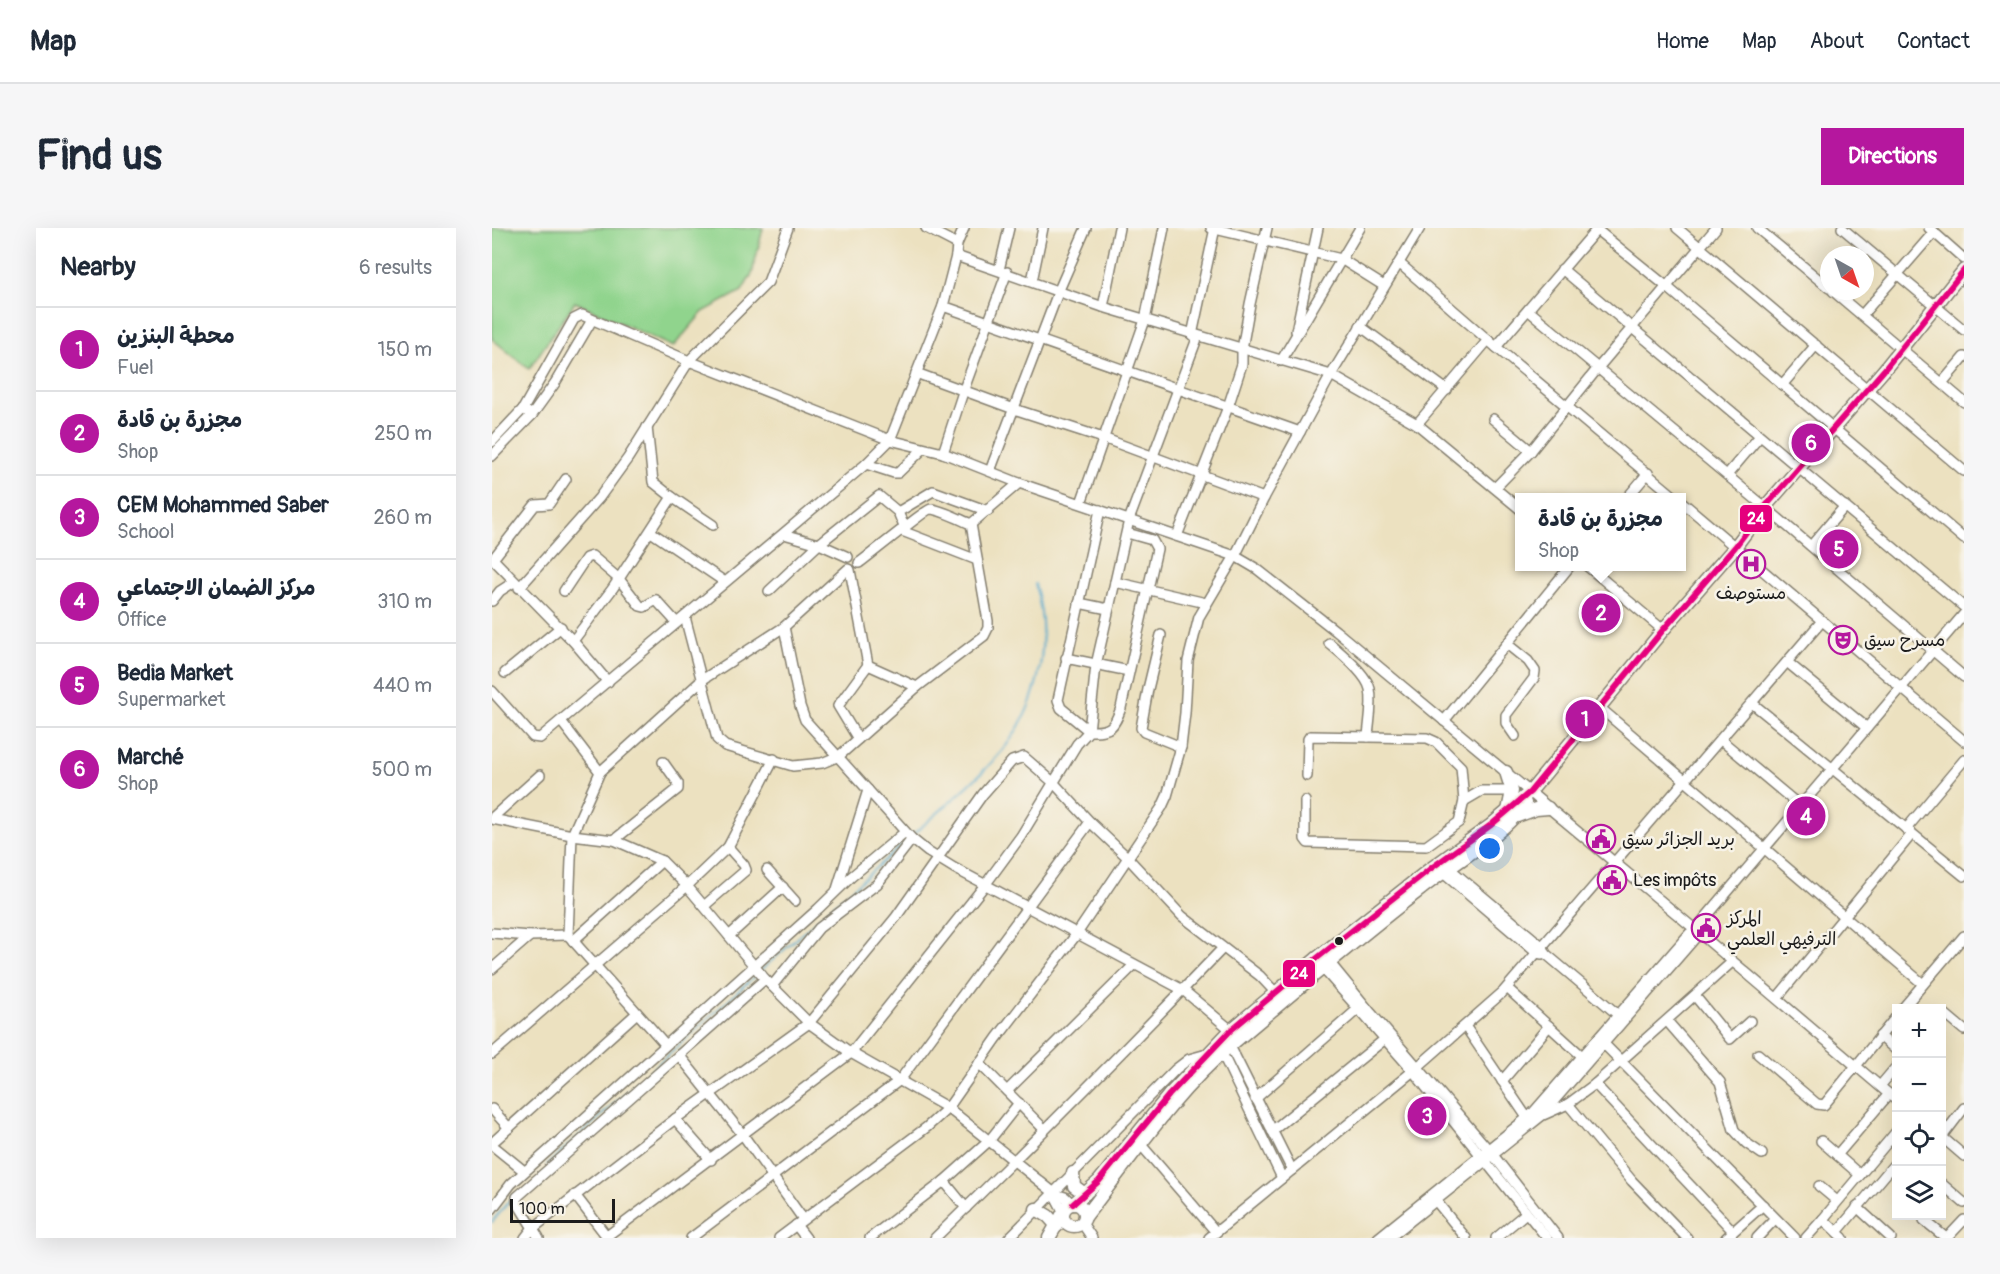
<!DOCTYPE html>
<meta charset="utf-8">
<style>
:root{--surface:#fff;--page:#f6f6f7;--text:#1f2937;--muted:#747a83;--line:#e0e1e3;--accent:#b5179e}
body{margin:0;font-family:Pangolin,"Playpen Sans Arabic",sans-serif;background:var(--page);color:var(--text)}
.controls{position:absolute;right:18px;bottom:18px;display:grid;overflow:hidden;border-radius:0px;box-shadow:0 6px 24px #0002}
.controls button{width:54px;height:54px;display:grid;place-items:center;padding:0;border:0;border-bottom:2px solid var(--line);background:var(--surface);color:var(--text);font:30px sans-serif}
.compass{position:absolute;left:1328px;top:18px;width:54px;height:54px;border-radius:50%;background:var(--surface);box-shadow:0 6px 24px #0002;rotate:140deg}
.scale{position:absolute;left:18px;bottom:15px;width:105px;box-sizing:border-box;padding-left:6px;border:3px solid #1c1c1c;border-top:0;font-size:16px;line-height:21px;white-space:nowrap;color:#1c1c1c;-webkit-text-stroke:4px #f7f3e8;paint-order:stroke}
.you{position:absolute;left:998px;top:621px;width:21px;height:21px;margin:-15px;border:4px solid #fff;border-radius:50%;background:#1a73e8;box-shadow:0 0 0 9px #1a73e833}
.badge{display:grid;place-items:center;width:39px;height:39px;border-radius:50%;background:var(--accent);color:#fff;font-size:20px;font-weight:700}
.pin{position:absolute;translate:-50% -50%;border:3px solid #fff;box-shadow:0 2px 6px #0006}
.popup{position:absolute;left:1023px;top:265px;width:171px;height:78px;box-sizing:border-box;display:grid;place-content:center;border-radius:0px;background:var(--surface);filter:drop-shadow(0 2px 4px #0005);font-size:20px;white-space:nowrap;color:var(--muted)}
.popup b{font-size:22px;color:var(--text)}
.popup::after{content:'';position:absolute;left:50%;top:100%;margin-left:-12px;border:12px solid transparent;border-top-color:var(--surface)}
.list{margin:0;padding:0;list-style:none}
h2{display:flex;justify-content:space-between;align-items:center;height:78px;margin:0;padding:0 24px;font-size:26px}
h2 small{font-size:20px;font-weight:400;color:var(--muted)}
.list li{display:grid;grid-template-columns:39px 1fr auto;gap:18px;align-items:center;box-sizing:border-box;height:84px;padding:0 24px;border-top:2px solid var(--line)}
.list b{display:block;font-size:22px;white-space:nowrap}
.list p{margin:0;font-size:20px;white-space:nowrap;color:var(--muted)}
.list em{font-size:20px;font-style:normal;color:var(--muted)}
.icon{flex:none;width:33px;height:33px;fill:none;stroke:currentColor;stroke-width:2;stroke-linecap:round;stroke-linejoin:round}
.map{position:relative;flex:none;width:1472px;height:1010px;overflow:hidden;border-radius:0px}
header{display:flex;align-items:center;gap:36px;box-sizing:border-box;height:84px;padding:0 30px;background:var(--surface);border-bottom:2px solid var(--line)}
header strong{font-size:28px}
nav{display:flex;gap:33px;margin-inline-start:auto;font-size:21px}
.intro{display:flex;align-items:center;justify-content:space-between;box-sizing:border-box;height:144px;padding:0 36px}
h1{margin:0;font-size:42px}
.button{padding:15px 27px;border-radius:0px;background:var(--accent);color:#fff;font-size:21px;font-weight:700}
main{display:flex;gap:36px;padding:0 36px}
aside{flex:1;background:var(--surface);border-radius:0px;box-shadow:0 6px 24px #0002}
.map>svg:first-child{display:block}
.green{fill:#90d48d;stroke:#567854;stroke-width:1.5}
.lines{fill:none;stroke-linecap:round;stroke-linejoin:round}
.stream{stroke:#51a8cd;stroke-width:2}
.minor-casing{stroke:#847e6e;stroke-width:12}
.major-casing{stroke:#847e6e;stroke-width:15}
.minor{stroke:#fff;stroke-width:9}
.major{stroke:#fff;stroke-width:12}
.bus-1-casing{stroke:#f7f3e8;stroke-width:10}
.bus-1{stroke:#e5007d;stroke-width:6}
.bus-dot{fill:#1c1c1c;stroke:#f7f3e8;stroke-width:2}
.labels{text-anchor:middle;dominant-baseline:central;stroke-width:5;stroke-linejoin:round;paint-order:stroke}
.poi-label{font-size:18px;fill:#1c1c1c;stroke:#f7f3e8;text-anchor:start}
.line-badge{stroke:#f7f3e8;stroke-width:2}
.badge-label{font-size:16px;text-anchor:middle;font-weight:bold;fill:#fff}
</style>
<header>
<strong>Map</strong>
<nav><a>Home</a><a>Map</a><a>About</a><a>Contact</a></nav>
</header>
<div class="intro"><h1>Find us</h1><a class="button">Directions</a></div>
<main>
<aside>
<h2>Nearby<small>6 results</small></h2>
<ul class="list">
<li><span class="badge">1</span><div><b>محطة البنزين</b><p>Fuel</p></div><em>150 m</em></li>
<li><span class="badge">2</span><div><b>مجزرة بن قادة</b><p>Shop</p></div><em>250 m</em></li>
<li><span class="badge">3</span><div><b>CEM Mohammed Saber</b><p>School</p></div><em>260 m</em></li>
<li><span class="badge">4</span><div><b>مركز الضمان الاجتماعي</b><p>Office</p></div><em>310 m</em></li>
<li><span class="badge">5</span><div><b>Bedia Market</b><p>Supermarket</p></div><em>440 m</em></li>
<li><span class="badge">6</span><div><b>Marché</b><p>Shop</p></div><em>500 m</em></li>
</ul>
</aside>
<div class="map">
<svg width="1472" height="1010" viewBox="0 0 1472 1010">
<rect width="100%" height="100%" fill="#f7f3e8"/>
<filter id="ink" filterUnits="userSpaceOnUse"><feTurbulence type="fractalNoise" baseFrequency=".0167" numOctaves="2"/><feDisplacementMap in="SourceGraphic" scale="12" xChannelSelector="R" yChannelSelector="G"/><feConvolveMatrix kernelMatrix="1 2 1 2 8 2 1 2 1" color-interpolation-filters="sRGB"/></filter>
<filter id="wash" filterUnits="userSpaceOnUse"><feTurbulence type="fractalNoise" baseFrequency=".008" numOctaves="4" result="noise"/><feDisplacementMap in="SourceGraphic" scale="24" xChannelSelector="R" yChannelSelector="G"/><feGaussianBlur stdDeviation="1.35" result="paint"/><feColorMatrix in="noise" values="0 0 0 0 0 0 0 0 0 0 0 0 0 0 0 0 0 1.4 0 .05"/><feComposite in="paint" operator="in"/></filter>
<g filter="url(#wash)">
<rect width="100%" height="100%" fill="#ece1c0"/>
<!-- green -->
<path class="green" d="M0,0H271L260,46L250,63L211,84L181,119L83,74L37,141L0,111Z"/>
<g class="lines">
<!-- stream -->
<g class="stream">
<path d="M420,607C448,583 477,559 502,532C546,485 561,418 543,356"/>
<path d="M268,743L412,615"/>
<path d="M55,937L264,747"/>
<path d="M0,994L22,967"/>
</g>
</g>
</g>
<g filter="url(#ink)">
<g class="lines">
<!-- minor casing -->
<g class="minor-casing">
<g id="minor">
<path d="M434,0L465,16"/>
<path d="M719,0L849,31L892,58"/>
<path d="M1185,0L1472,243"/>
<path d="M1265,0L1337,60"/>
<path d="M1350,0L1472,102"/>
<path d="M1437,0L1472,31"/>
<path d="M1105,2L1174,58L1472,311"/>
<path d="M464,28L611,79L839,147L925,196L1028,281"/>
<path d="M907,35L1004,119L1184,270"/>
<path d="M1070,41L1472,379"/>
<path d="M507,42L517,0"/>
<path d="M540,53L551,0"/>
<path d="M1341,63L1472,174"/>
<path d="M451,78L808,204"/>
<path d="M611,79L627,0"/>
<path d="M1036,82L1273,279L1472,449"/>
<path d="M1370,87L1442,4"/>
<path d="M868,98L955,162"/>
<path d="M804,103L826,0"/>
<path d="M700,107L723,0"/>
<path d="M706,108L637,292L623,354L714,375"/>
<path d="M1004,119L1106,0"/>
<path d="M789,133L868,0"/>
<path d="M424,145L522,181L611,210L772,270"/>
<path d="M1450,155L1472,129"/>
<path d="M1290,157L1324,117"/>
<path d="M31,181L40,187L63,155L100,92"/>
<path d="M1001,191L1039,223"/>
<path d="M925,196L996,112"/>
<path d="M0,214L31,181L82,91L90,87L197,133L398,212L451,225L527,255L743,328L765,341L844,403L1199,698L1404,872"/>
<path d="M451,225L472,161L515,44"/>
<path d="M0,228L40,187"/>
<path d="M374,236L402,245H406L431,221"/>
<path d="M498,243L567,62L594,0"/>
<path d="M1235,247L1268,208"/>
<path d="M1003,260L1039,223L1106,140L1224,0"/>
<path d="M180,269L221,297"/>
<path d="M1135,270L1156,245"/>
<path d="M1190,274L1472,513"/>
<path d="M589,275L653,92L672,0"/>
<path d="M608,282L566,472L569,480L597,503L604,437L623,354"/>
<path d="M413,301L406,284L441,263L496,283"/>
<path d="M410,303L485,332"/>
<path d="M159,304L233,354"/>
<path d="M292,306L327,316L356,329"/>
<path d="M685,308L736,179L750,136V121L758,76L775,0"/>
<path d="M1319,318L1353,278"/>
<path d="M0,330L81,413L116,454"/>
<path d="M1,331L43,277L57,276L74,251"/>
<path d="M367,335C377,328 434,281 439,281C450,282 469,292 479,296L527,255"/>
<path d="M1095,338L1171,402"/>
<path d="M358,342L376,437L425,459"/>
<path d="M27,360L107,270L136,230L197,133L276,54L296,0"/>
<path d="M72,363L94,330L100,328L127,351L148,378L152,379L164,372L184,394"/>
<path d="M277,363L327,316L387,268L406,284"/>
<path d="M0,373L8,363L22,354"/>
<path d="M587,375L616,381"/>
<path d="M193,389L225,511L233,518L301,538L330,535L347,528L425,459L492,408L496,400V393L479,296"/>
<path d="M292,399L308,478L313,492L420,611L436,624L462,640L691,762L739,802"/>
<path d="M669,407L656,461L649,500L652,504L689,519"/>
<path d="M81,413L121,360L180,269L161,254L155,199"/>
<path d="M837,415C848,424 875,447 878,461C881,476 877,494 876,509"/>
<path d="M1015,416L1036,433L1043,443L1042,450L1014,487V495L1023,508"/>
<path d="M574,430L637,443"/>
<path d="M1295,434L1375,500"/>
<path d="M13,445L69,399"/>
<path d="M0,463L41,509L48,510L374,236L398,212L451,78L464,28L465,16L472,0"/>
<path d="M1260,475L1472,648"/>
<path d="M1107,479L1431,756"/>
<path d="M69,493L108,544"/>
<path d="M952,493L1078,338"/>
<path d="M366,511L346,478L376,437"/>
<path d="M1229,512L1308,578"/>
<path d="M813,573V611L816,615L934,618L967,594L972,573L969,539L944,514L935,510L818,508L816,511L815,548"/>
<path d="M972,573L989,563H1020"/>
<path d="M0,590L48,547"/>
<path d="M0,591L80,607L122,612L170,633L195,658L273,751L317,795L359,825L456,880L561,964L571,983"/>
<path d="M1414,601L1472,532"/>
<path d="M122,612L186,561V555L171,534"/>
<path d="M957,640L1051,719L1054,726L1131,791"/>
<path d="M275,642L303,673"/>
<path d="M950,644L1045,725L1050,726"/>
<path d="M345,661L376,562"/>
<path d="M212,678L254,642L252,637L236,619"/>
<path d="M0,705L38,708L76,707"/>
<path d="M237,708L291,659"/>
<path d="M81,713L170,633"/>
<path d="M834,730L879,785L1001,927L1066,1010"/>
<path d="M828,737L921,843L1055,1010"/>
<path d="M0,741L38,708"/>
<path d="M280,758L327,700L385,656L420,611"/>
<path d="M1015,760L1090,828"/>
<path d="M1203,768L1238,811L1258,793"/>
<path d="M1285,770L1420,606"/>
<path d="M1411,780L1472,708"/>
<path d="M1453,786L1472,802"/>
<path d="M1175,793L1228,854L1242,902L1254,915L1270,926"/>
<path d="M973,798L1038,894"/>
<path d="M1388,808L1404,822"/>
<path d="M173,816L76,707L80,607L108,544L210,452L292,399L356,341"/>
<path d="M1112,816L1303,1010"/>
<path d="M738,818L800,942"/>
<path d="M730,825L790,950"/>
<path d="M0,826L195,658L236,619L282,531"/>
<path d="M1266,826L1325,876L1332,877L1404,789"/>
<path d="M187,827L273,751"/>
<path d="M487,835L552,901"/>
<path d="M1010,853L1057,798"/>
<path d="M1103,856L1241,1003"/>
<path d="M1388,858L1404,839"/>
<path d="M515,863L642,737"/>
<path d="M763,871L866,781"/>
<path d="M1076,876L1140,953L1195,1010"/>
<path d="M0,881L17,900"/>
<path d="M1049,888L1076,876L1103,856L1240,734"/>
<path d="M183,891L219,932"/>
<path d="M780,903L893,811"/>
<path d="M1450,909L1472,880"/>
<path d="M1450,909L1472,928"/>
<path d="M1329,913L1368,947"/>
<path d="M0,915L145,785"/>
<path d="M0,917L32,943"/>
<path d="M650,918L724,1004"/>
<path d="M1345,927L1397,866"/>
<path d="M452,953L474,980"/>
<path d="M1450,956L1472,975"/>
<path d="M1327,958L1345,973"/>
<path d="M563,966L573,969L580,976"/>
<path d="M83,967L116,1010"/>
<path d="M944,973L974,1010"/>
<path d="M1365,979L1399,1010"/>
<path d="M0,981L19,956L326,681L359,649L413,604"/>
<path d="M1331,991L1404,904"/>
<path d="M1432,992L1454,1010"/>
<path d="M590,995L600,1010"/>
<path d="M304,997L314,1010"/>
<path d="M1345,1004L1404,934"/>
<path d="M115,1008L359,825L493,657L529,608L585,516L597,503C619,504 622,499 629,480L665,321L660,312L635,305"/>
<path d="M33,1010L40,1001L183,891L317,795L404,689L491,566L520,533L532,529L561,554L598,594L635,629L690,688L768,748L783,764"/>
<path d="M47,1010L25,974V969L187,827L251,907L311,991"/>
<path d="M199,1010L408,852L598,594"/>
<path d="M287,1010L435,899L456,880L505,810L584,707L670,579L675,568L689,519L693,485L696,433L707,389L743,328L772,270L839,147L928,0"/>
<path d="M378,1010L452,953L497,913L527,875"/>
<path d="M443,1010C541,915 636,819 730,721"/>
<path d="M517,1010L684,841L697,831L715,826"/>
<path d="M717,1010L921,843L1011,764L1330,393"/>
<path d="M886,1010L1040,886L1198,705L1203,702L1472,386"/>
<path d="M897,1010L1048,889L1203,710V702"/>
<path d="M1004,1010L1034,985"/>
<path d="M1234,1010L1271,977"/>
<path d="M1265,1010L1283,991"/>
<path d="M1314,1010L1331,991L1351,1010"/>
<path d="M1455,1010L1472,992"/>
</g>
</g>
<!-- major casing -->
<g class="major-casing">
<g id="major">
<path d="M1014,544L1020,563L1016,583"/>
<path d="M1025,588L1044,581L1056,580"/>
<path d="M581,945L582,958L593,966"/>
<circle cx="582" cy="987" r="11"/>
<path d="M581,976L607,953L677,867L739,802L824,731L938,641L999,597L1038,564L1171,402L1243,319L1273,279L1392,142L1472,42"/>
<path d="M544,981L556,988L565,998"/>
<path d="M593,989C639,930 682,865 740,816C802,764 864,711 929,661C956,639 1017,603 1033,575"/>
<path d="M557,1010L570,987"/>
</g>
</g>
<!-- minor -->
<use href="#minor" class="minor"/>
<!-- major -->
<use href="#major" class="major"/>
<!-- bus-1 casing -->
<g class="bus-1-casing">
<path id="bus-1" d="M581,976L607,953L677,867L739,802L824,731L938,641L999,597L1038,564L1171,402L1243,319L1273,279L1392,142L1472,42"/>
</g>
<!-- bus-1 -->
<use href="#bus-1" class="bus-1"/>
</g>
</g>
<!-- icons -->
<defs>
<g id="hospital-ring" transform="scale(1.5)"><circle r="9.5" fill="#f7f3e8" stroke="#b5179e" stroke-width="1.5"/><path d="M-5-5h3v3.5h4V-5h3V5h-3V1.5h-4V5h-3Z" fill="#b5179e"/></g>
<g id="theatre-ring" transform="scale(1.5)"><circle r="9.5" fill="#f7f3e8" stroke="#b5179e" stroke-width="1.5"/><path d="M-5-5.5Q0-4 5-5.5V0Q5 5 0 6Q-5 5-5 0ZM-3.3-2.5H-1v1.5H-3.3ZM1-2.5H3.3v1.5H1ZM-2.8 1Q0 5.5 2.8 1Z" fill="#b5179e"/></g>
<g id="civic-ring" transform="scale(1.5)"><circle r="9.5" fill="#f7f3e8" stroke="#b5179e" stroke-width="1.5"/><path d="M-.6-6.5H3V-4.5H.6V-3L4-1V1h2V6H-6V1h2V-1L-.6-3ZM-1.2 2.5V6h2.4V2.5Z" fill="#b5179e"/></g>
</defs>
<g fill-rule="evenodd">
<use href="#hospital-ring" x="1259" y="336"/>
<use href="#theatre-ring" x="1351" y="412"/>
<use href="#civic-ring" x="1109" y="611"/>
<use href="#civic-ring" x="1120" y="652"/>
<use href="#civic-ring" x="1214" y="700"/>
</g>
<!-- markers -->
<circle class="bus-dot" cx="847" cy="713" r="5"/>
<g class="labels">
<!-- poi labels -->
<g class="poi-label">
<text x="1259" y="365" text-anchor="middle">مستوصف</text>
<text x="1372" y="412">مسرح سيق</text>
<text x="1130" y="611">بريد الجزائر سيق</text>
<text x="1141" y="652">Les impôts</text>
<text x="1235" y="690">المركز<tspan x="1235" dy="21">الترفيهي العلمي</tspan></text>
</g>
</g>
<g class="line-badge">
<rect x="1247" y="276" width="34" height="29" rx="6" fill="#e5007d"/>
<rect x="790" y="731" width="34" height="29" rx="6" fill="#e5007d"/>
</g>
<g class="badge-label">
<text x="1264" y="296">24</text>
<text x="807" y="751">24</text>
</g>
</svg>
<div class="controls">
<button>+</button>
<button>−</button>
<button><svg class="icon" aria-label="locate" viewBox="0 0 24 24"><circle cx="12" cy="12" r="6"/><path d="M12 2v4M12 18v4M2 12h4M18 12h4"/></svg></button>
<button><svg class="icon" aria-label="layers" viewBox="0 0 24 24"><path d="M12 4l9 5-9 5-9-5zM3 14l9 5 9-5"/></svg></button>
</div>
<svg class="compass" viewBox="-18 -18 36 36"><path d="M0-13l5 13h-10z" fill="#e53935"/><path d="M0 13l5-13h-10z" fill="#747a83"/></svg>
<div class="scale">100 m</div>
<div class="you"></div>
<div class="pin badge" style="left:1093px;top:491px">1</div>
<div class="pin badge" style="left:1109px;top:385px">2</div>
<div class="popup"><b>مجزرة بن قادة</b>Shop</div>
<div class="pin badge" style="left:935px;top:888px">3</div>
<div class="pin badge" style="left:1314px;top:588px">4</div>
<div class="pin badge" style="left:1347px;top:321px">5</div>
<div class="pin badge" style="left:1319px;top:215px">6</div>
</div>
</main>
